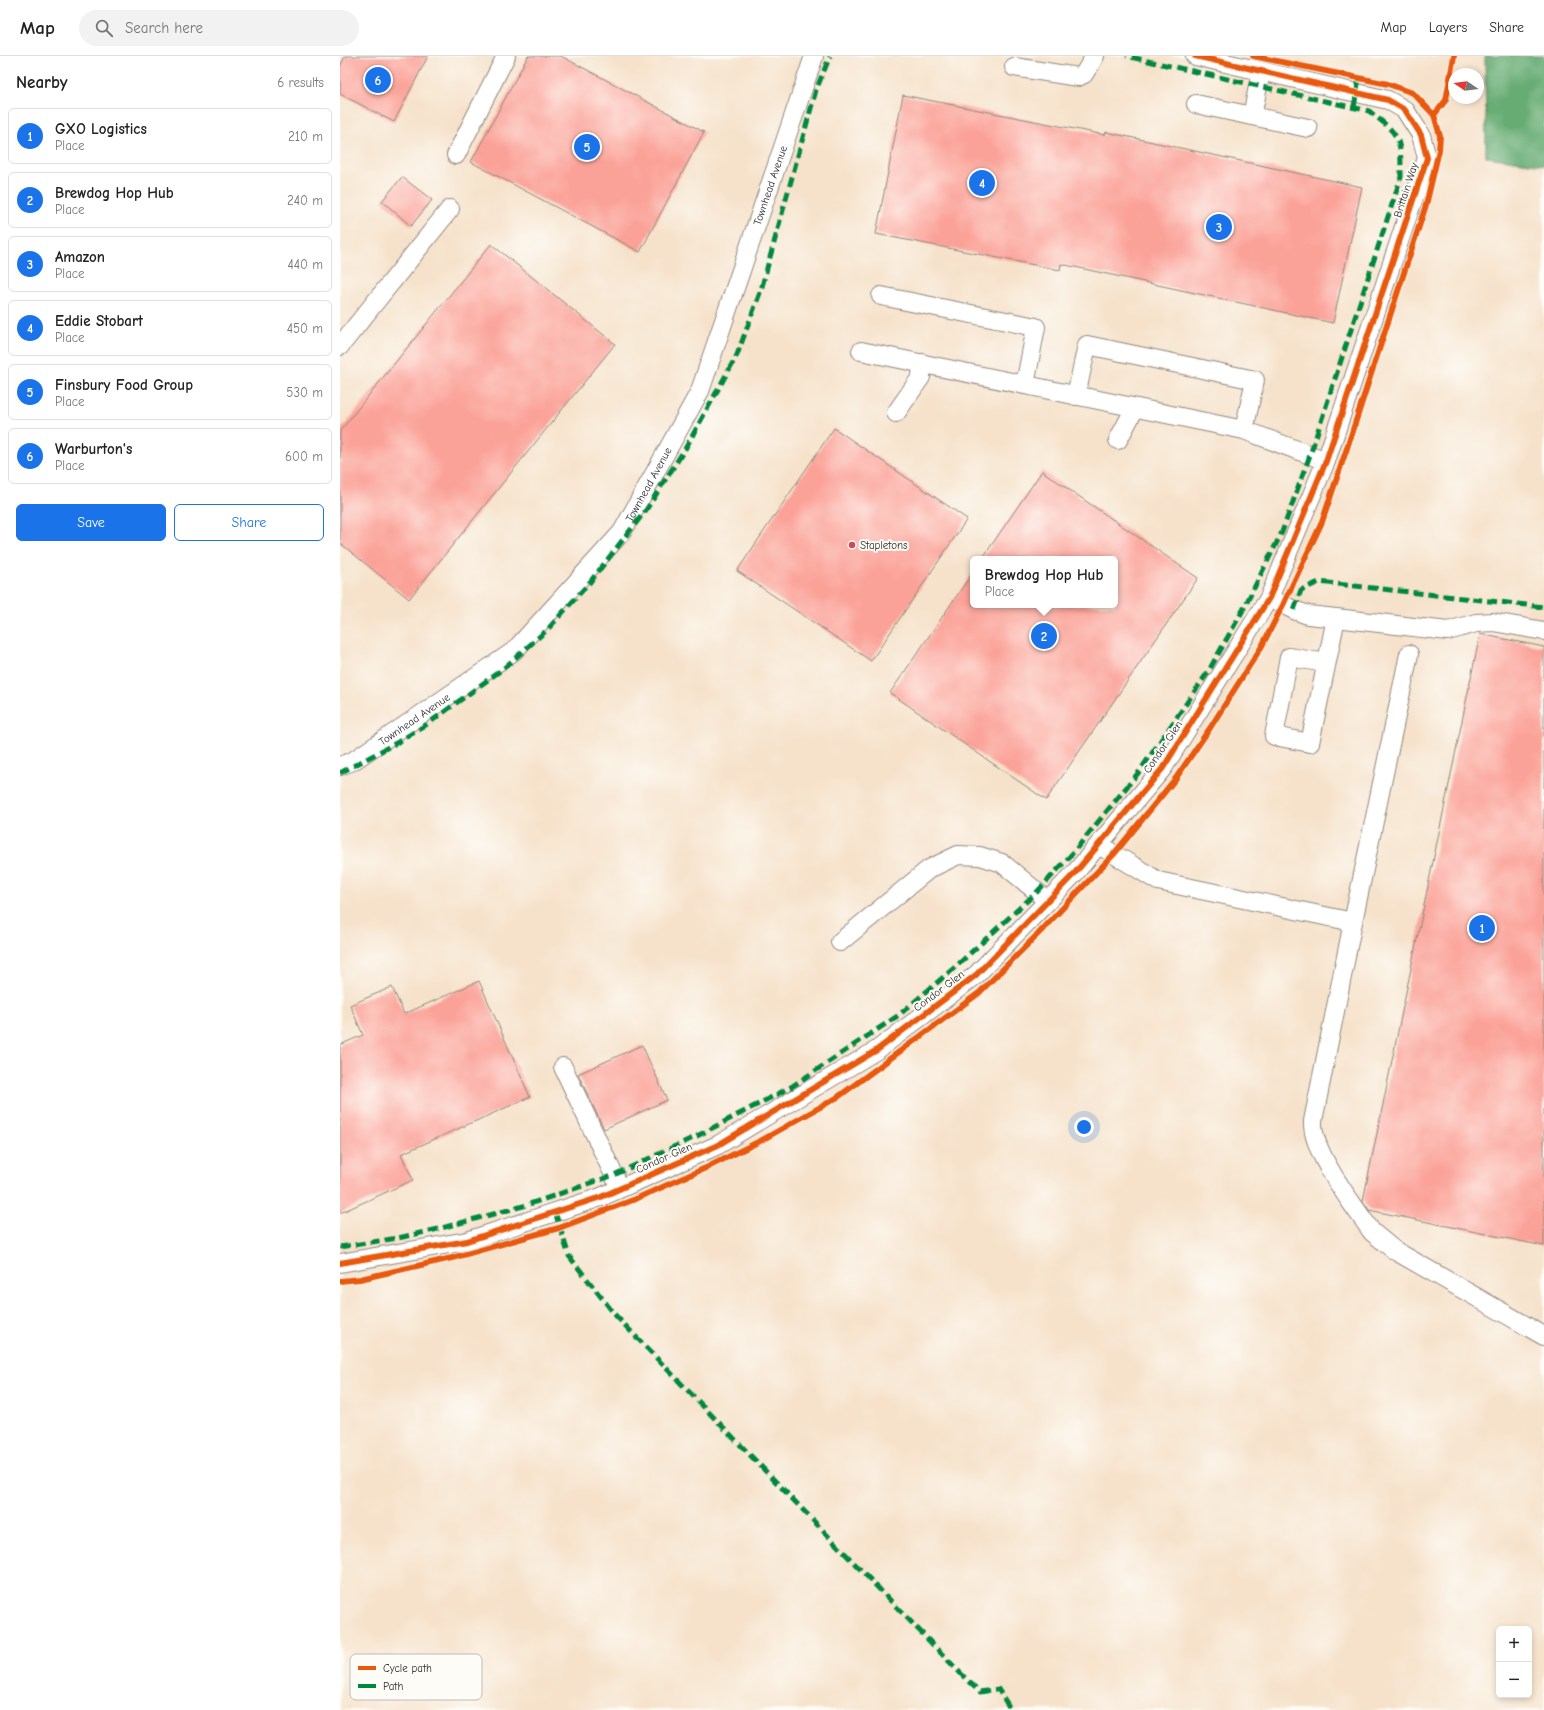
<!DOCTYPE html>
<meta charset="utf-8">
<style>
:root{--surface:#fff;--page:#f2f2f2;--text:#222;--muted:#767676;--line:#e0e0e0;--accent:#1a73e8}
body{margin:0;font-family:"Comic Neue",sans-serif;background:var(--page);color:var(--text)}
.controls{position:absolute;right:12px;bottom:12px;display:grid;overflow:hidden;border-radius:6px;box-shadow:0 2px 6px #0003}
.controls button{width:36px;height:36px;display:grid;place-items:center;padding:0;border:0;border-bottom:1px solid var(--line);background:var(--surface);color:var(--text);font:20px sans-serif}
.compass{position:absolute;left:1108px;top:12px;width:36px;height:36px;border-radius:50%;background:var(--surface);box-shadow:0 2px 6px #0003;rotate:283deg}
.you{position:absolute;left:744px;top:1071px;width:14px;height:14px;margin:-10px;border:3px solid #fff;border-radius:50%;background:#1a73e8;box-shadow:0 0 0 6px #1a73e833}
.badge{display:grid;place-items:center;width:26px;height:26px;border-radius:50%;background:var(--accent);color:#fff;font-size:13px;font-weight:700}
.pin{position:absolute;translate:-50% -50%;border:2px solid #fff;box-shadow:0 1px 4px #0006}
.popup{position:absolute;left:630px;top:500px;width:148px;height:52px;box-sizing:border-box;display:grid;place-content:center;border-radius:6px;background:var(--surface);filter:drop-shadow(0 1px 3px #0005);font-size:13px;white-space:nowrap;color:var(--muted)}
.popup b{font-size:15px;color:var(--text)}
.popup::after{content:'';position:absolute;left:50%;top:100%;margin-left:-8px;border:8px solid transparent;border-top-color:var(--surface)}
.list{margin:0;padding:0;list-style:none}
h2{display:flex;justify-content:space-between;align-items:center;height:52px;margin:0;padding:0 16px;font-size:17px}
h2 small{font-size:13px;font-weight:400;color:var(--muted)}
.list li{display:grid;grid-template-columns:26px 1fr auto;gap:12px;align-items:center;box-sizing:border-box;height:56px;margin:0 8px 8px;padding:0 8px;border:1px solid var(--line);border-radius:6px}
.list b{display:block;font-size:15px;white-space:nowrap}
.list p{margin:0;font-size:13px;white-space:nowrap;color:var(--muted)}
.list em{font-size:13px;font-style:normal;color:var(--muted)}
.actions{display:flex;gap:8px;padding:12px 16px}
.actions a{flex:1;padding:9px 0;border:1px solid var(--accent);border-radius:6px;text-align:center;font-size:14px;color:var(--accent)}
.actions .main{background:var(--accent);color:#fff}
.icon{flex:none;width:22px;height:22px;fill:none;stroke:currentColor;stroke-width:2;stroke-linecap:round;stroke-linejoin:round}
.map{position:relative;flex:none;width:1204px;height:1654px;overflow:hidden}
header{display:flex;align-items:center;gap:24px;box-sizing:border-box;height:56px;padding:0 20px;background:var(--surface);border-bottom:1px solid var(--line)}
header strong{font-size:19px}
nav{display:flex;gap:22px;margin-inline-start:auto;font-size:14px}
.search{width:280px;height:36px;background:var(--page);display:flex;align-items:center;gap:10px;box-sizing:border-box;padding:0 14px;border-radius:22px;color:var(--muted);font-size:15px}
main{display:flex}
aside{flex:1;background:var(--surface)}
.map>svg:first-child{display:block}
.forest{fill:#66ac73;stroke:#486c4f}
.building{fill:#fba298}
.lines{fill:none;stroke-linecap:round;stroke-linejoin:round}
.minor-casing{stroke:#90867b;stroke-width:20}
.minor{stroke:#fff;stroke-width:18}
.quiet{stroke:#00873e;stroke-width:5;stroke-dasharray:10 5;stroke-linecap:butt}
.cycleway-casing{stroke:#fdfcf7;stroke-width:8}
.cycleway{stroke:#e8590c;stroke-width:6}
.poi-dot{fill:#d1495b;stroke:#fdfcf7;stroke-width:1.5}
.labels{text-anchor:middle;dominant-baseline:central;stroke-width:4;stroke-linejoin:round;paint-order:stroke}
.street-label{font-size:11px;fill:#2b2b2b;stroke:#fdfcf7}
.poi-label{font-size:11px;fill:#2b2b2b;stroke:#fdfcf7;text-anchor:start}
.key{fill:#fdfcf7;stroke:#bebdba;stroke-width:1}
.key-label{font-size:11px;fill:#2b2b2b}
</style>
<header>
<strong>Map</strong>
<div class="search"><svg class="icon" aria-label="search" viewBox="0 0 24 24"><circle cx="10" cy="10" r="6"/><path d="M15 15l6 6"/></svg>Search here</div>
<nav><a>Map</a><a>Layers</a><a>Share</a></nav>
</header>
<main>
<aside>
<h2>Nearby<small>6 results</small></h2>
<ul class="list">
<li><span class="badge">1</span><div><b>GXO Logistics</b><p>Place</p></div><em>210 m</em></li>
<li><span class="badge">2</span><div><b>Brewdog Hop Hub</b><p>Place</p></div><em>240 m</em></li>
<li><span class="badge">3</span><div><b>Amazon</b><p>Place</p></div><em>440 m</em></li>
<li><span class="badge">4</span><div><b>Eddie Stobart</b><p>Place</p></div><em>450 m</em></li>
<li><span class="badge">5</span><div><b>Finsbury Food Group</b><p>Place</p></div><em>530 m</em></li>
<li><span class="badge">6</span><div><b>Warburton's</b><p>Place</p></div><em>600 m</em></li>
</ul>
<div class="actions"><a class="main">Save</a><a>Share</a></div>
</aside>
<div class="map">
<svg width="1204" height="1654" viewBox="0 0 1204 1654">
<rect width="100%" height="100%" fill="#fdfcf7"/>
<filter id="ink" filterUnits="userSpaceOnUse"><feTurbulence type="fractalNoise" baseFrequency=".025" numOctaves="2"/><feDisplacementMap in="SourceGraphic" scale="8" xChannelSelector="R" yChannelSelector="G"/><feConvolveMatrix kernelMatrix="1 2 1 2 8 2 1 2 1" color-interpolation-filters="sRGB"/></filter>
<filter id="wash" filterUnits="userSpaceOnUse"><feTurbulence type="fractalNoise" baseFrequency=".012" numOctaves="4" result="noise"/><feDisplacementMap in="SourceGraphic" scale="16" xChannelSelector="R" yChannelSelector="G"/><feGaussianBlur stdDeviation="0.9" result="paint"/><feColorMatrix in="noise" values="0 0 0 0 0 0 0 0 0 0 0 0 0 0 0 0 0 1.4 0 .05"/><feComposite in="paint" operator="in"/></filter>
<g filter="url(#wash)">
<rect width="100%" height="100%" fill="#f6e2cb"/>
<!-- forest -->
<path class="forest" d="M1145,0H1204V109L1146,101Z"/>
<g id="blocks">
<!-- building -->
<g class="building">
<path d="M5,0H88L54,66L0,38V11Z"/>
<path d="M188,0H221L364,76L300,196L131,106Z"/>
<path d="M563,39L765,79L766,76L1022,131L993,267L721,208L720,214L536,178Z"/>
<path d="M62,121L92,144L71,170L42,145Z"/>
<path d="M151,188L275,288L69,543L0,487V375Z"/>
<path d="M494,372L627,463L531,605L397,515Z"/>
<path d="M702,415L858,522L706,744L550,637L633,516V549H775V503H642Z"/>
<path d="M1140,578L1204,591V1190L1029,1154L1023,1145Z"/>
<path d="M139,925L190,1041L61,1098L73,1124L0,1157V989L23,979L10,949L52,931L64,958Z"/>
<path d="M302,989L327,1044L264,1073L238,1018Z"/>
</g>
</g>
</g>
<g filter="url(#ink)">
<use href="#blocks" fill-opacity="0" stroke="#90867b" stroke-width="1"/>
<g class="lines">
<!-- minor casing -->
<g class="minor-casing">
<g id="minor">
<path d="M674,11L738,21L744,18L755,0"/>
<path d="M856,48L968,72"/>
<path d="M912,60L921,16"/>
<path d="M116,99L166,0"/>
<path d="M541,240L696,271L685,329"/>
<path d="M0,290L110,153"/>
<path d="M521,295L904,374L986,405"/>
<path d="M736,340L747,289L915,324L904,374"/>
<path d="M556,357L581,321L582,307"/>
<path d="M778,384L795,352"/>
<path d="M929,542L954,554L968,559L996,562L1108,575L1136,567L1153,566L1204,575"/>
<path d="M986,607L949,601L934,680L970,687L996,562"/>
<path id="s1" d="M0,710L13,705L174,595L282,476L360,335L474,0"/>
<path d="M759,789L818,825L1013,866L1069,598"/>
<path d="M1013,866L973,1065C971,1096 1014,1150 1032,1176L1054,1194L1204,1280"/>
<path d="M500,886L589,813L618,799L640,800L662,807L708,845"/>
<path d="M223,1011L280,1132"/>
<path d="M0,1207L127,1185L261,1141L378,1089L537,994L636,919L734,818L823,712L929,542L986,405L1087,102L1081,79L1065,54L1048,44L855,0"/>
</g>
</g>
<!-- minor -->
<use href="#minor" class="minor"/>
<!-- quiet -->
<g class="quiet">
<path d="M1014,51L1019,22"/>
<path d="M954,554L961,534L979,526L1204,551"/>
<path d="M0,717L58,686L89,667L164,612L208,573L250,526L306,454L345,393L397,299L421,234L476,34L490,0"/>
<path d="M215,1156L229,1200L276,1260L627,1624L640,1636L658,1633L671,1654"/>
<path d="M0,1191L58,1182L94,1174L187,1149L274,1119L357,1080L451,1031L559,959L613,913L697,836L731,799L799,716L868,616L903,554L942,476L970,399L1061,121C1061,82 1061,80 1029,55L786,0"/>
</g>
<!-- cycleway casing -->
<g class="cycleway-casing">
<g id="cycleway">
<path d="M1094,59L1106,44L1114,0"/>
<path d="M0,1207L127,1185L261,1141L378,1089L537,994L636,919L734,818L823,712L929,542L986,405L1087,102L1081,79L1065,54L1048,44L855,0"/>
<path d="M0,1225L20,1223L112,1202L219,1172L293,1144L368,1111L422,1084L498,1041L639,937L701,875L774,798L836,722L870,672L922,590L943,549L982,466L1007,392L1086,149L1099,94L1100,80L1094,59L1073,37L1048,28L913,0"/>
</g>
</g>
<!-- cycleway -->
<use href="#cycleway" class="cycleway"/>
</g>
</g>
<!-- markers -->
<circle class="poi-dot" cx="512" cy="489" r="4"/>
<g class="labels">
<!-- street labels -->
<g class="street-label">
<text stroke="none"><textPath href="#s1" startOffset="748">Townhead Avenue</textPath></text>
<text transform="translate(1066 134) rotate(-72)">Brittain Way</text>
<text stroke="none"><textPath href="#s1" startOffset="424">Townhead Avenue</textPath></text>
<text stroke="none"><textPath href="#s1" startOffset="88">Townhead Avenue</textPath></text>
<text transform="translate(823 691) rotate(-56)">Condor Glen</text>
<text transform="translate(599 935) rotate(-37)">Condor Glen</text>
<text transform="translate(324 1102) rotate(-24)">Condor Glen</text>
</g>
<!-- poi labels -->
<g class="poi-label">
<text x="520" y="489">Stapletons</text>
</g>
</g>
<!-- legend -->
<rect x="10" y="1598" width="132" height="46" rx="6" class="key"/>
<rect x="18" y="1610" width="18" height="4" fill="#e8590c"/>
<rect x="18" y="1628" width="18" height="4" fill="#00873e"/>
<g class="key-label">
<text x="43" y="1616">Cycle path</text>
<text x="43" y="1634">Path</text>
</g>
</svg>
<div class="controls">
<button>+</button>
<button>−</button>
</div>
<svg class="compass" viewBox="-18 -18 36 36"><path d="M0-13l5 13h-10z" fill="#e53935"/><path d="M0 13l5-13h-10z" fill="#767676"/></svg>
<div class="you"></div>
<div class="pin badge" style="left:1142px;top:872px">1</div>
<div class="pin badge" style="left:704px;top:580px">2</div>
<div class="popup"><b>Brewdog Hop Hub</b>Place</div>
<div class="pin badge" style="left:879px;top:171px">3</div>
<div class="pin badge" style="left:642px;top:127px">4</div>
<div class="pin badge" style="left:247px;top:91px">5</div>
<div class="pin badge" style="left:38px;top:24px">6</div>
</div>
</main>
